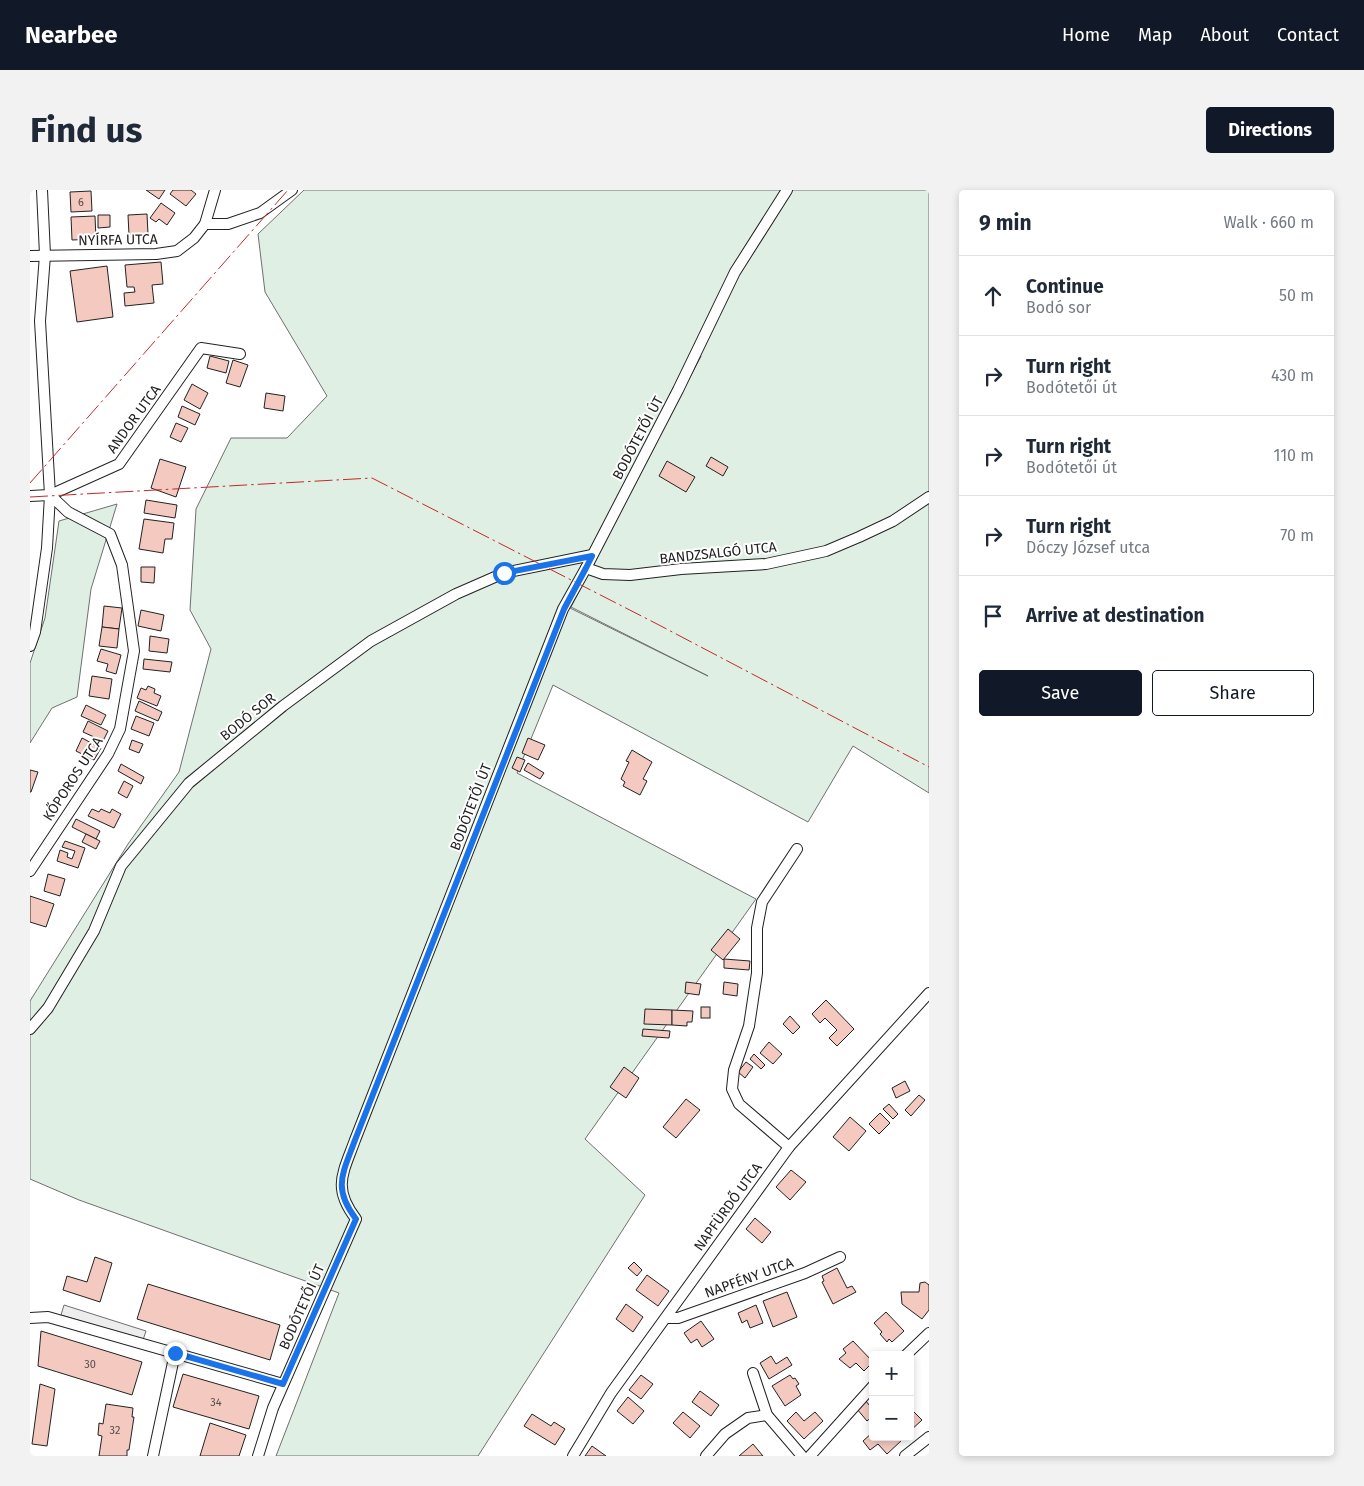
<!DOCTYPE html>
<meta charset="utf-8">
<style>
:root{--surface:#fff;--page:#f2f2f3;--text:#1f2937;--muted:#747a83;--line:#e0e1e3;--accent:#111827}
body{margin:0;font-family:"Fira Sans",sans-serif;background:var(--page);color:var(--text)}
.controls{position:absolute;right:15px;bottom:15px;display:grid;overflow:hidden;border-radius:5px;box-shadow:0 2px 8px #0003}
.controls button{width:45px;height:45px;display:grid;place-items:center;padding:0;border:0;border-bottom:1px solid var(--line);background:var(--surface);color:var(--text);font:25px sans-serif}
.stop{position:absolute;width:15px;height:15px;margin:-11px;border:4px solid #1a73e8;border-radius:50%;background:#fff}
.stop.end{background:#1a73e8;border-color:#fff;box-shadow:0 1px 5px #0008}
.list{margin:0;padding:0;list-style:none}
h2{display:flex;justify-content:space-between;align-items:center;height:65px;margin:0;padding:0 20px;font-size:21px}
h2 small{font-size:16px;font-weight:400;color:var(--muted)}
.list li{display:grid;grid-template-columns:32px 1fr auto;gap:15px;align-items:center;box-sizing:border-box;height:80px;padding:0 20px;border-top:1px solid var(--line)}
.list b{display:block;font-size:19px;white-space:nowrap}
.list p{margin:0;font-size:16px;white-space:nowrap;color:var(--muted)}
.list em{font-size:16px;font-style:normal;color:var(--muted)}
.actions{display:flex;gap:10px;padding:15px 20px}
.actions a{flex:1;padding:11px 0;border:1px solid var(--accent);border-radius:5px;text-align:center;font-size:18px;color:var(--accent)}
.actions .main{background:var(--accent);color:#fff}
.icon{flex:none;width:28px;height:28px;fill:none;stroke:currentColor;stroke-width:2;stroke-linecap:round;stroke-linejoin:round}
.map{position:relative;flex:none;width:899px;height:1266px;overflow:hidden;border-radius:5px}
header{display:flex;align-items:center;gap:30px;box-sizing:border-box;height:70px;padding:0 25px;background:var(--accent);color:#fff}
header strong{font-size:24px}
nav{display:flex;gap:28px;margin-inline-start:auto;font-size:18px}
.intro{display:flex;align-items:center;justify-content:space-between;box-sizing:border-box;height:120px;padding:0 30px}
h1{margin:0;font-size:35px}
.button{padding:12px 22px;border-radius:5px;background:var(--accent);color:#fff;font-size:18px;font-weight:700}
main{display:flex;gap:30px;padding:0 30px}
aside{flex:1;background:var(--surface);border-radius:5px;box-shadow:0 2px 8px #0003}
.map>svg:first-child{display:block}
.green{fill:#e0efe3;stroke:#6f6f6f;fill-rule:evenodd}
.parking{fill:#ededed;stroke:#6f6f6f}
.building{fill:#f3c9c0;stroke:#222}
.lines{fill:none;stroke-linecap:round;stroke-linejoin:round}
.street-casing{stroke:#222;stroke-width:12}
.street{stroke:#fff;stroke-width:10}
.power{stroke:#c62828;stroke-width:1;stroke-dasharray:18 4 2.5 4;stroke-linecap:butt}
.route{stroke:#1a73e8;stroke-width:6}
.labels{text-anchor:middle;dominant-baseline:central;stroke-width:4;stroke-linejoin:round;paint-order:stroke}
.number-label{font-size:11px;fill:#564c4a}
.street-label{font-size:14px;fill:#222;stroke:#fff}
</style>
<header>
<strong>Nearbee</strong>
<nav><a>Home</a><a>Map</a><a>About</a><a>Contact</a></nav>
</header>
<div class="intro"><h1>Find us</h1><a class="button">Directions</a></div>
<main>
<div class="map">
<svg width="899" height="1266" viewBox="0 0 899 1266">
<rect width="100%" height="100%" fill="#fff"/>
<!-- green -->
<g class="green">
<path d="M274,0H899V603L823,556L778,632L523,495L487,583L726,709L555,949L615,1005L448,1266H246L309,1103L49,1010L0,989V811L98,654L149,582L181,459L160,420L166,319L201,248H257L297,206L235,102L228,44ZM671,166L541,417L678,486L538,417Z"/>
<path d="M87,314L61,399L47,507L22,518L0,553V473L15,428L29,331Z"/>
</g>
<!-- parking -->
<path class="parking" d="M34,1115L116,1141L113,1150L31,1125Z"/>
<!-- building -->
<g class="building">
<path d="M116,0H135L129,9Z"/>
<path d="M143,0H161L166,4L156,16L140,4Z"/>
<path d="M61,1L62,21L41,22L40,2Z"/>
<path d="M131,13L145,23L137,35L129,29L126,32L120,28Z"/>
<path d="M117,24L118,44L99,45L98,25Z"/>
<path d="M68,25H80V37L68,38Z"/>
<path d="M65,26L66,49L42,50L41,27Z"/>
<path d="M131,72L133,94L122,95L124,113L95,116L94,103L105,102L104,97H97L95,75Z"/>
<path d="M77,76L83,127L47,132L40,81Z"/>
<path d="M180,166L199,171L196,183L177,178Z"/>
<path d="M203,170L218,175L210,197L196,193Z"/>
<path d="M162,194L178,203L170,219L154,210Z"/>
<path d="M236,203L255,206L253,221L234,218Z"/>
<path d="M152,216L170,224L165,235L148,227Z"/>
<path d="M146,233L158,238L151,252L140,247Z"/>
<path d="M681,267L698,277L693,286L676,276Z"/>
<path d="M130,269L156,277L146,307L121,298Z"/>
<path d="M637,271L665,287L656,302L629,286Z"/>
<path d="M116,310L147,315L145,328L114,323Z"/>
<path d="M114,329L144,333L142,349H135L133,363L109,359Z"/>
<path d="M111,377H125L124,393L111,392Z"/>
<path d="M74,416L92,418L89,439L72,437Z"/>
<path d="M111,420L134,425L131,441L108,436Z"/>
<path d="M72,437L89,439L87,458L69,456Z"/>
<path d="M120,446L139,449L137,463L119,461Z"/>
<path d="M71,459L91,465L86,484L76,481L78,474L67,471Z"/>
<path d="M114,469L142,472L140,482L113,479Z"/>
<path d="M62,486L82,489L79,509L59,506Z"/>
<path d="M118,496L125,499L124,503L131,506L127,516L107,508L111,498L116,500Z"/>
<path d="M109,511L132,522L128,531L105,521Z"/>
<path d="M56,515L76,525L71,535L51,526Z"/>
<path d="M106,526L124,533L119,546L101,539Z"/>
<path d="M58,531L78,541L73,551L53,542Z"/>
<path d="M52,548L71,558L64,570L46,561Z"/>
<path d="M498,548L515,555L508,570L492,563Z"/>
<path d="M102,550L113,554L109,563L99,559Z"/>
<path d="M602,560L622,572L613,589L617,591L610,605L593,596L595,592L591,589L599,572L596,571Z"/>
<path d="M487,567L495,570L490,582L482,578Z"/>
<path d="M498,573L514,583L510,589L494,580Z"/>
<path d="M91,574L114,587L111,594L88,581Z"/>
<path d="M0,580L8,582L1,602H0Z"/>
<path d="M94,591L103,596L97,608L88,603Z"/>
<path d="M62,619L69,622L71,619L80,623L82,619L91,624L84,638L58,626Z"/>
<path d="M46,629L70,641L66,649L42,637Z"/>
<path d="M56,644L70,651L66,659L52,652Z"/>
<path d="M35,651L55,658L48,678L27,671L30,660L38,663L37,667L42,669L45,661L32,657Z"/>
<path d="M18,684L35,689L30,706L14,701Z"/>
<path d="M0,706L24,714L16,737L0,732Z"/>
<path d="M698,739L710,749L693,770L681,760Z"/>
<path d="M694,769L720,771L719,780L694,778Z"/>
<path d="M656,792L671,794L669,805L655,803Z"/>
<path d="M694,792L708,794L707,806L693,804Z"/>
<path d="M796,810L824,839L807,856L799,848L807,840L795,828L790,833L782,824Z"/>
<rect x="671" y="817" width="9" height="11"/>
<path d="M615,819L642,820V835L614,834Z"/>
<path d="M642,820L663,821L662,832H657V836L642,835Z"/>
<path d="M760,826L770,837L763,844L753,834Z"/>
<path d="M613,839L640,841L639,848L612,846Z"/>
<path d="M739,852L752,864L743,874L730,863Z"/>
<path d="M724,864L735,875L731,879L720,869Z"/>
<path d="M716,872L723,877L715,888L708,882Z"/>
<path d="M594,877L609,888L596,908L580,897Z"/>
<path d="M875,891L880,901L866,908L862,898Z"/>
<path d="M889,905L895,910L881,926L875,920Z"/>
<path d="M656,909L670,920L646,948L633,937Z"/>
<path d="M859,914L868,924L863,929L853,919Z"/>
<path d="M850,923L860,933L849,944L839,934Z"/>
<path d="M820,927L836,941L819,961L803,947Z"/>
<path d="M761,980L776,992L760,1010L746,997Z"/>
<path d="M725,1028L741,1042L732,1053L716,1039Z"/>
<path d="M65,1067L82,1073L70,1112L33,1100L37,1086L57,1092Z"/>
<path d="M604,1072L612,1080L607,1086L598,1078Z"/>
<path d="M807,1078L817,1098L822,1096L826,1102L803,1114L792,1092L794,1091L792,1086Z"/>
<path d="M617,1085L639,1101L628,1116L606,1100Z"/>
<path d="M895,1092L899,1095V1120L892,1129L872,1114L871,1102H889L890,1093Z"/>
<path d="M118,1094L250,1135L240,1170L107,1129Z"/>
<path d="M757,1102L767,1127L743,1137L733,1111Z"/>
<path d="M596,1114L613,1127L603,1142L586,1129Z"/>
<path d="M726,1115L733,1133L720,1138L717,1130L712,1133L708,1123Z"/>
<path d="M856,1122L874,1141L862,1152L859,1149L857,1152L850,1144L852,1142L844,1133Z"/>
<path d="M671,1131L684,1149L672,1157L667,1149L661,1153L654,1143Z"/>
<path d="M11,1141L112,1172L102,1205L8,1176Z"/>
<path d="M823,1151L843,1172L834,1181L826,1173L820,1178L809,1169L816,1163L813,1159Z"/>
<path d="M741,1166L746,1174L757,1167L762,1175L739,1189L730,1173Z"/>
<path d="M153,1184L229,1206L219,1239L143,1217Z"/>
<path d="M611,1185L623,1194L611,1209L599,1200Z"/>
<path d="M760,1185L763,1189L765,1188L769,1194L766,1196L771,1205L755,1216L742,1196Z"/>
<path d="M10,1194L25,1199L17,1256L2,1254Z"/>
<path d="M670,1201L689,1215L681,1226L662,1212Z"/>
<path d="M598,1207L614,1221L603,1234L587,1221Z"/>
<path d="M836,1211L843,1220V1226L837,1231L827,1219Z"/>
<path d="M76,1214L103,1218L102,1227H104L99,1260H97V1266H69L72,1246L68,1245L69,1233L73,1234Z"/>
<path d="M880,1218L892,1230L880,1241Z"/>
<path d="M653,1222L670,1236L660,1248L643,1233Z"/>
<path d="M766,1222L774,1231L785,1222L793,1231L774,1249L757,1231Z"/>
<path d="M502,1224L521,1236L524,1232L535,1239L525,1255L494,1236Z"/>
<path d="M180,1233L216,1245L209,1266H170Z"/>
<path d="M843,1242V1247H870L872,1250L857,1264L848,1254L840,1260L833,1251Z"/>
<path d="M723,1254L733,1266H709Z"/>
<path d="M562,1256L576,1266H555Z"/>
</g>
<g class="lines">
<!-- street casing -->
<g class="street-casing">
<g id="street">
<path d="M175,34H198L230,23L262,0"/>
<path d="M0,66L126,64L147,61L164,48L175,34L185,0"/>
<path d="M0,306L20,305L89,274L171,158L210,164"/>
<path d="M556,378L573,384L600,385L651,379L736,374L796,361L829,347L863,331L899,307"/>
<path d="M0,456L5,442L17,358L20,305L10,131L15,65L12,0"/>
<path d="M0,681L78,564L90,539L104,461L92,375L80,344L38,322L20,305"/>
<path d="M0,839L18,818L64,741L91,676L159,593L253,516L341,451L426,404L474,383L562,365"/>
<path d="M759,957L709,914L702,899L704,880L719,836L727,783V738L732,712L767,659"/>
<path d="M0,1128L18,1127L253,1194"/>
<path d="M636,1128H648L775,1083L810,1067"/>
<path d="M876,1165L899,1143"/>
<path d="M723,1183L737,1225L772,1266"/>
<path d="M123,1266L145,1163"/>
<path d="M228,1266L243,1218L326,1029C302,998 313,983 325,950L533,419L556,378L648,200L705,82L757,0"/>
<path d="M543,1266L581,1203L759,957L899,803"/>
<path d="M676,1266L695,1244L718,1228L737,1225"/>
<path d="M780,1266L843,1196"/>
<path d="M875,1266L899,1247"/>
</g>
</g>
<!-- street -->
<use href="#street" class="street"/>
<!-- power -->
<g class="power">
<path d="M0,293L258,0"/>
<path d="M0,307L342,288L629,435L899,577"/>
</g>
</g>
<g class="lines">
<!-- route -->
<path class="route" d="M145,1163L253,1194L326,1029C302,998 313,983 325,950L534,419L556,378L562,366L474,383"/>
</g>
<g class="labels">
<!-- number labels -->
<g class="number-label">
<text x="51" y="12">6</text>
<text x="60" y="1174">30</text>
<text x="186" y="1212">34</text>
<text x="85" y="1240">32</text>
</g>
<!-- street labels -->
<g class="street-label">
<text transform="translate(88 50) rotate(-1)">NYÍRFA UTCA</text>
<text transform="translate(104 229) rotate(-54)">ANDOR UTCA</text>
<text transform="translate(608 248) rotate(-62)">BODÓTETŐI ÚT</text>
<text transform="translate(688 363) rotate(-6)">BANDZSALGÓ UTCA</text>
<text transform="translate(218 527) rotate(-39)">BODÓ SOR</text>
<text transform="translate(43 589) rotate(-57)">KŐPOROS UTCA</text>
<text transform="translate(441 617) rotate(-69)">BODÓTETŐI ÚT</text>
<text transform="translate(698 1017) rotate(-54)">NAPFÜRDŐ UTCA</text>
<text transform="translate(719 1088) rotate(-20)">NAPFÉNY UTCA</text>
<text transform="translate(272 1117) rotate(-66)">BODÓTETŐI ÚT</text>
</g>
</g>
</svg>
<div class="controls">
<button>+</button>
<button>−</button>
</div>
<div class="stop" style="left:474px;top:383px"></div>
<div class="stop end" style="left:145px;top:1163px"></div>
</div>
<aside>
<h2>9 min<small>Walk · 660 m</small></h2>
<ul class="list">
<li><svg class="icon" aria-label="ahead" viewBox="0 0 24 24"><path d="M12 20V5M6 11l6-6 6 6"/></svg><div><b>Continue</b><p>Bodó sor</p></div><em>50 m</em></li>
<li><svg class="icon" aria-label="right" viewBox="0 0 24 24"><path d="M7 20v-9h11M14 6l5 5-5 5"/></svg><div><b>Turn right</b><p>Bodótetői út</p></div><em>430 m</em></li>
<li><svg class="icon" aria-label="right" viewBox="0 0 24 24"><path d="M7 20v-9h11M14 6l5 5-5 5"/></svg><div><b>Turn right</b><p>Bodótetői út</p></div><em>110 m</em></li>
<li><svg class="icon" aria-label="right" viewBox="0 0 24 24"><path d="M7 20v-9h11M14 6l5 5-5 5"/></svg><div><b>Turn right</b><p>Dóczy József utca</p></div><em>70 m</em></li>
<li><svg class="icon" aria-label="arrive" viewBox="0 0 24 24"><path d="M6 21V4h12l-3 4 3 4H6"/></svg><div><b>Arrive at destination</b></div></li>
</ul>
<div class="actions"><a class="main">Save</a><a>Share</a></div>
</aside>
</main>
